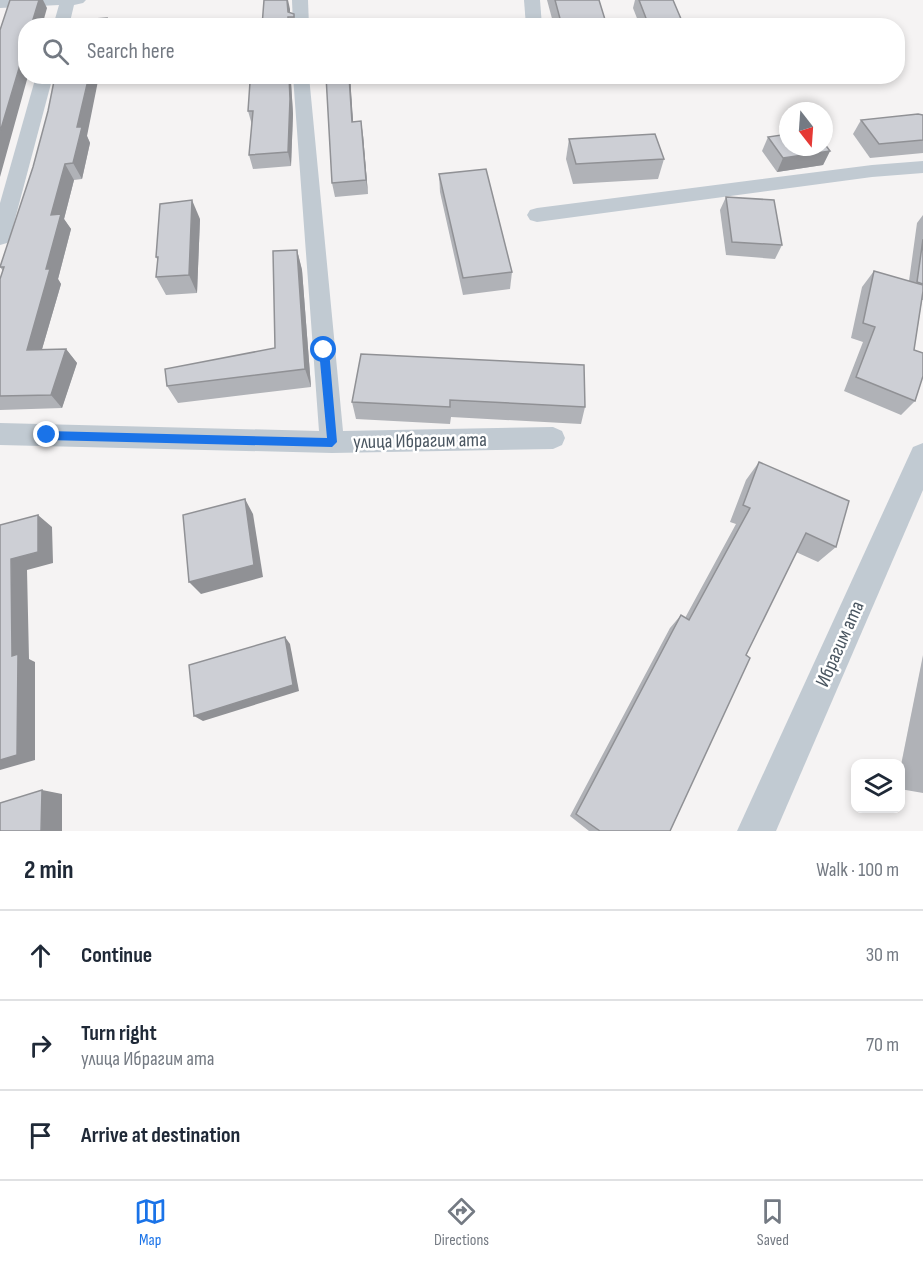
<!DOCTYPE html>
<meta charset="utf-8">
<style>
:root{--surface:#fff;--page:#f2f2f3;--text:#1f2937;--muted:#747a83;--line:#e0e1e3;--accent:#1a73e8}
body{margin:0;font-family:"Sofia Sans Condensed",sans-serif;background:var(--page);color:var(--text)}
.controls{position:absolute;right:18px;bottom:18px;display:grid;overflow:hidden;border-radius:12px;box-shadow:0 3px 9px #0003}
.controls button{width:54px;height:54px;display:grid;place-items:center;padding:0;border:0;border-bottom:2px solid var(--line);background:var(--surface);color:var(--text);font:30px sans-serif}
.compass{position:absolute;left:779px;top:102px;width:54px;height:54px;border-radius:50%;background:var(--surface);box-shadow:0 3px 9px #0003;rotate:163deg}
.stop{position:absolute;width:18px;height:18px;margin:-14px;border:4px solid #1a73e8;border-radius:50%;background:#fff}
.stop.end{background:#1a73e8;border-color:#fff;box-shadow:0 2px 6px #0008}
.list{margin:0;padding:0;list-style:none}
h2{display:flex;justify-content:space-between;align-items:center;height:78px;margin:0;padding:0 24px;font-size:26px}
h2 small{font-size:20px;font-weight:400;color:var(--muted)}
.list li{display:grid;grid-template-columns:39px 1fr auto;gap:18px;align-items:center;box-sizing:border-box;height:90px;padding:0 24px;border-top:2px solid var(--line)}
.list b{display:block;font-size:22px;white-space:nowrap}
.list p{margin:0;font-size:20px;white-space:nowrap;color:var(--muted)}
.list em{font-size:20px;font-style:normal;color:var(--muted)}
.icon{flex:none;width:33px;height:33px;fill:none;stroke:currentColor;stroke-width:2;stroke-linecap:round;stroke-linejoin:round}
.map{position:relative;flex:none;width:923px;height:831px;overflow:hidden}
.search{position:absolute;background:var(--surface);box-shadow:0 3px 9px #0003;left:18px;right:18px;top:18px;height:66px;display:flex;align-items:center;gap:15px;box-sizing:border-box;padding:0 21px;border-radius:24px;color:var(--muted);font-size:22px}
.sheet{height:348px;background:var(--surface)}
nav{display:flex;justify-content:space-around;align-items:center;box-sizing:border-box;height:84px;border-top:2px solid var(--line);background:var(--surface);font-size:16px;color:var(--muted)}
nav a{display:grid;justify-items:center;gap:3px}
nav .on{color:var(--accent)}
.map>svg:first-child{display:block}
.lines{fill:none;stroke-linecap:round;stroke-linejoin:round}
.minor{fill:#c1cad2;fill-rule:evenodd}
.tertiary{fill:#c1cad2;fill-rule:evenodd}
.wall{fill:#b0b2b7}
.shaded-wall{fill:#909195}
.building{fill:#cdcfd5;stroke:#909195;stroke-width:1.5}
.route{fill:#1a73e8}
.labels{text-anchor:middle;dominant-baseline:central;stroke-width:5;stroke-linejoin:round;paint-order:stroke}
.street-label{font-size:20px;fill:#4a5661;stroke:#fff}
</style>
<div class="map">
<svg width="923" height="831" viewBox="0 0 923 831">
<rect width="100%" height="100%" fill="#f5f3f3"/>
<g class="lines">
<!-- minor -->
<g class="minor">
<path d="M0,0H86L83,3L74,5L69,26H53L59,5L0,8Z"/>
<path d="M292,0H308L309,26H293Z"/>
<path d="M524,0H540L542,26H526Z"/>
<path d="M36,76H53L10,238L7,243L0,245V203Z"/>
<path d="M293,76H309L343,431L553,427L562,431L565,438L562,445L553,449L332,453L0,445V423L319,431Z"/>
<path d="M923,161V173L872,177L537,222L530,220L527,215L530,210L537,208L872,165Z"/>
</g>
<!-- tertiary -->
<path class="tertiary" d="M923,443V490L776,831H737L913,447Z"/>
</g>
<!-- wall -->
<g class="wall">
<path d="M547,0H599L607,26H554Z"/>
<path d="M635,0H673L684,26H640L633,8Z"/>
<path d="M290,9V13L294,14L297,26H262Z"/>
<path d="M326,76H350L353,122L363,135L368,194L335,197L332,183Z"/>
<path d="M252,82H291L293,114L291,166L253,169L249,155L252,125L248,111Z"/>
<path d="M923,115V153L870,158L853,134L861,120Z"/>
<path d="M87,136L90,143L82,179L74,180L64,219L71,229L58,279L61,284L42,349H66L77,363L62,408L0,410V279L3,271L0,267L33,167Z"/>
<path d="M768,137L830,151L823,165L777,172L762,151Z"/>
<path d="M569,139L664,159L658,179L573,184L566,159Z"/>
<path d="M439,174L512,272L510,289L463,295L440,192Z"/>
<path d="M726,197L782,245L775,259L726,255L720,210Z"/>
<path d="M923,215V300H922L914,350L915,401L901,415L844,391L863,342L851,338L862,287L874,271L909,281L917,223Z"/>
<path d="M200,219L197,293L166,295L156,277L158,261L156,257Z"/>
<path d="M297,250L302,270L311,387L178,403L167,386L275,348Z"/>
<path d="M361,354L585,407L581,424L451,417L450,424L356,419L352,402Z"/>
<path d="M759,462L836,547L818,562L796,552L746,655L670,831H589L570,816L670,628L681,615L685,618L736,524L730,522L746,480Z"/>
<path d="M923,655V793L900,789V770Z"/>
</g>
<!-- shaded-wall -->
<g class="shaded-wall">
<path d="M39,0H43L47,8L42,26H31Z"/>
<path d="M287,0H288L290,9V17L288,12Z"/>
<path d="M107,18L110,26H105Z"/>
<path d="M26,45V76H28L0,177V132Z"/>
<path d="M89,76H99L87,136L90,143L82,179L73,163L77,127Z"/>
<path d="M287,76H290L291,82L293,114L291,166L288,152Z"/>
<path d="M349,76H350L354,136L352,122Z"/>
<path d="M361,121L363,135L368,194L366,180Z"/>
<path d="M830,151L823,165L777,172L783,158Z"/>
<path d="M65,164L74,180L64,219L71,229L58,279L61,284L38,363L27,350L46,269L51,215Z"/>
<path d="M192,200L200,219L197,293L189,275Z"/>
<path d="M297,250L302,270L311,387L305,369Z"/>
<path d="M66,349L77,363L62,408L51,395Z"/>
<path d="M245,499L253,514L263,577L201,594L189,582Z"/>
<path d="M38,515L52,527L53,563L27,570L29,659L35,662V760L0,770V760L12,656L11,559Z"/>
<path d="M285,637L290,644L299,691L203,721L194,716Z"/>
<path d="M42,790L62,794V831H41Z"/>
</g>
<!-- building -->
<g class="building">
<path d="M10,0H39L31,26H26V45L0,132V30Z"/>
<path d="M264,0H287L288,12L294,14V17H288V26H262Z"/>
<path d="M555,0H599L607,26H562Z"/>
<path d="M639,0H673L684,26H649Z"/>
<path d="M107,18L105,26H66L67,21Z"/>
<path d="M55,76H89L77,127H82L73,163L65,164L51,215L61,214L46,269H50L27,350L66,349L51,395L0,396V279L4,267H0L33,167L48,111Z"/>
<path d="M252,76H289L290,99L288,152L249,155L253,111H248L250,82H252Z"/>
<path d="M326,76H349L352,122L361,121L366,180L332,183Z"/>
<path d="M918,114L923,115V140L879,144L861,120Z"/>
<path d="M655,134L664,159L576,164L569,139Z"/>
<path d="M788,134V147H824V143L830,151L783,158L768,137Z"/>
<path d="M486,169L512,272L463,278L439,174Z"/>
<path d="M726,197L774,200L782,245L732,242Z"/>
<path d="M192,200L189,275L156,277L158,257H156L160,204Z"/>
<path d="M923,239V284L917,282Z"/>
<path d="M297,250L305,369L167,386L165,369L275,348L273,251Z"/>
<path d="M874,271L923,285V291L914,350L923,353V376L915,401L856,377L875,327L863,323Z"/>
<path d="M361,354L584,365L585,407L450,400V407L352,402Z"/>
<path d="M759,462L849,501L836,547L806,533L746,655L750,658L670,831H600L576,814L681,615L689,620L750,508L743,505Z"/>
<path d="M245,499L254,565L189,582L183,515Z"/>
<path d="M38,515V552L11,559L12,656L18,654L17,755L0,760V525Z"/>
<path d="M285,637L293,685L194,716L189,665Z"/>
<path d="M42,790L41,831H0V803Z"/>
</g>
<!-- route -->
<path class="route" d="M324,346L329,350L337,442L332,447L47,440L42,435L47,431L327,438L319,350Z"/>
<g class="labels">
<!-- street labels -->
<g class="street-label">
<text transform="translate(420 441) rotate(-1)">улица Ибрагим ата</text>
<text transform="translate(840 644) rotate(-66)">Ибрагим ата</text>
</g>
</g>
</svg>
<div class="controls">
<button><svg class="icon" aria-label="layers" viewBox="0 0 24 24"><path d="M12 4l9 5-9 5-9-5zM3 14l9 5 9-5"/></svg></button>
</div>
<svg class="compass" viewBox="-18 -18 36 36"><path d="M0-13l5 13h-10z" fill="#e53935"/><path d="M0 13l5-13h-10z" fill="#747a83"/></svg>
<div class="stop" style="left:324px;top:350px"></div>
<div class="stop end" style="left:47px;top:435px"></div>
<div class="search"><svg class="icon" aria-label="search" viewBox="0 0 24 24"><circle cx="10" cy="10" r="6"/><path d="M15 15l6 6"/></svg>Search here</div>
</div>
<section class="sheet">
<h2>2 min<small>Walk · 100 m</small></h2>
<ul class="list">
<li><svg class="icon" aria-label="ahead" viewBox="0 0 24 24"><path d="M12 20V5M6 11l6-6 6 6"/></svg><div><b>Continue</b></div><em>30 m</em></li>
<li><svg class="icon" aria-label="right" viewBox="0 0 24 24"><path d="M7 20v-9h11M14 6l5 5-5 5"/></svg><div><b>Turn right</b><p>улица Ибрагим ата</p></div><em>70 m</em></li>
<li><svg class="icon" aria-label="arrive" viewBox="0 0 24 24"><path d="M6 21V4h12l-3 4 3 4H6"/></svg><div><b>Arrive at destination</b></div></li>
</ul>
</section>
<nav>
<a class="on"><svg class="icon" aria-label="map" viewBox="0 0 24 24"><path d="M3 6l6-2 6 2 6-2v14l-6 2-6-2-6 2zM9 4v14M15 6v14"/></svg>Map</a>
<a><svg class="icon" aria-label="directions" viewBox="0 0 24 24"><path d="M12 3l9 9-9 9-9-9zM9 14v-3h6M13 9l2 2-2 2"/></svg>Directions</a>
<a><svg class="icon" aria-label="saved" viewBox="0 0 24 24"><path d="M7 4h10v16l-5-4-5 4z"/></svg>Saved</a>
</nav>
